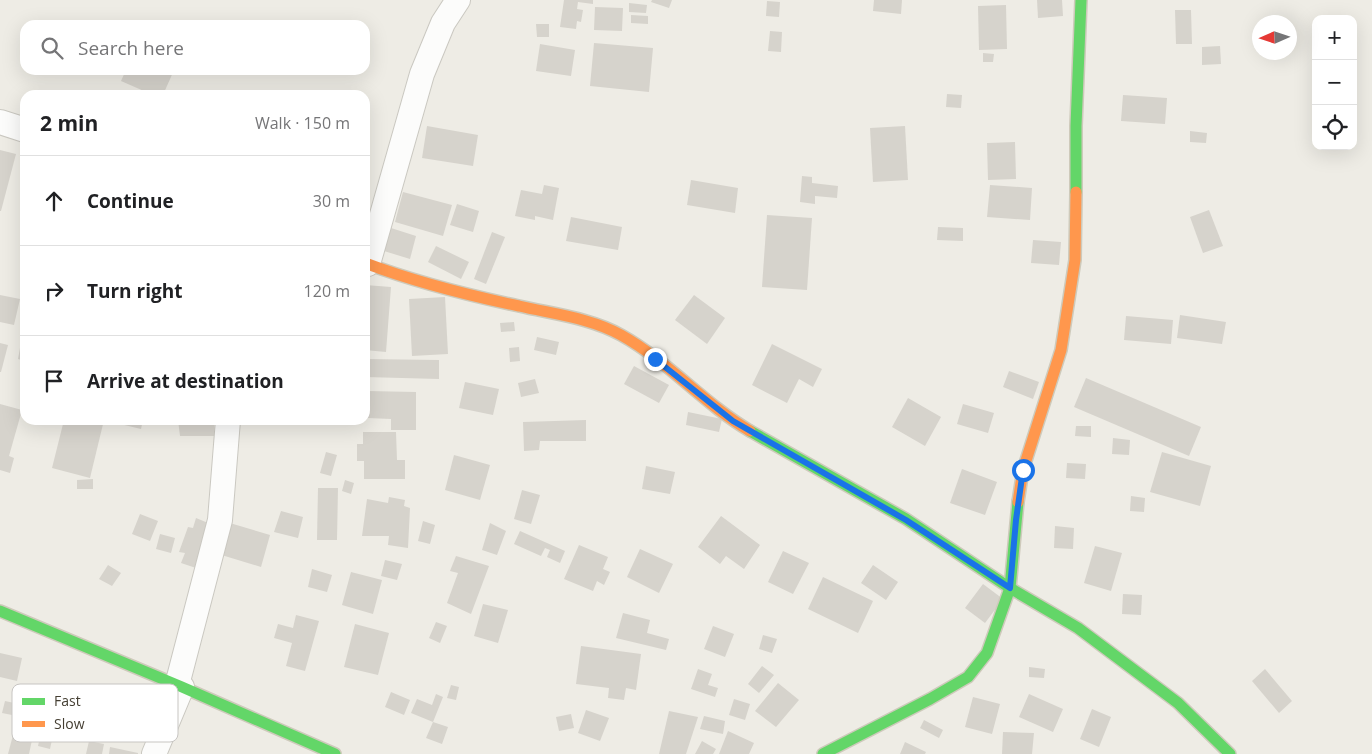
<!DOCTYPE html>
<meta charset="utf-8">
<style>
:root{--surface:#fff;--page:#f2f2f2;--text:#202124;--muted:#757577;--line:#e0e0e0}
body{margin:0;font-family:"Open Sans",sans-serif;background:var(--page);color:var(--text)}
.controls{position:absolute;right:15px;top:15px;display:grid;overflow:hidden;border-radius:10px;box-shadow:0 5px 20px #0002}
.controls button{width:45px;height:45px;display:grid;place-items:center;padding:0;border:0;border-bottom:1px solid var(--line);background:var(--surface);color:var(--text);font:25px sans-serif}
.compass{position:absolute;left:1252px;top:15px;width:45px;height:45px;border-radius:50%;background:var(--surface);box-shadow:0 5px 20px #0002;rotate:267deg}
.stop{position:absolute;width:15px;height:15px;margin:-11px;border:4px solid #1a73e8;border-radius:50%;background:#fff}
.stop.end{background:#1a73e8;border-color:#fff;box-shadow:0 1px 5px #0008}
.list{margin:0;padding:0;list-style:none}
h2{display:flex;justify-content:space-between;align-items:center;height:65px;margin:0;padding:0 20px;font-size:21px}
h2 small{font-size:16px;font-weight:400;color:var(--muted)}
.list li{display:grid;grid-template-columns:32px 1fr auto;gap:15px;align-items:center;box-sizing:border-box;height:90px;padding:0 20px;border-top:1px solid var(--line)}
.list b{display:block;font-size:19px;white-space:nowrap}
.list em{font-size:16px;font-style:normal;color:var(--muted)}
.icon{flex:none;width:28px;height:28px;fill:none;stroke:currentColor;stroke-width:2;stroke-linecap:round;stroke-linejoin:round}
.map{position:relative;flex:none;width:1372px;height:754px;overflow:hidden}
.search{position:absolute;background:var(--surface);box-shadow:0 5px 20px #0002;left:20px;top:20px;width:350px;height:55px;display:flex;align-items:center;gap:12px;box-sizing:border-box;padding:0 18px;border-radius:15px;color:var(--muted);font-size:19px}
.panel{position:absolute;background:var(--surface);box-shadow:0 5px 20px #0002;left:20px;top:90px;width:350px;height:335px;border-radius:15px}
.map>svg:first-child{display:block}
.building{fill:#d6d3cc}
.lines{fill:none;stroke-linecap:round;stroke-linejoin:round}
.street-casing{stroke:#cac8c1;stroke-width:26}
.fast-casing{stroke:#cecabb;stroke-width:14}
.slow-casing{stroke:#cecabb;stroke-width:14}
.street{stroke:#fcfcfb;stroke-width:24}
.fast{stroke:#63d668;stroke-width:11}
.slow{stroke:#ff974d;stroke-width:11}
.route{stroke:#1a73e8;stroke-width:6}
.key{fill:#fff;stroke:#c7c5c2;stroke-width:1}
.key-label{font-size:14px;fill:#443e32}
</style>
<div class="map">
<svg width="1372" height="754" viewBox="0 0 1372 754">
<rect width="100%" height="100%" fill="#eeece5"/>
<!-- building -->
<g class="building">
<path d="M564,0H593V4L578,2L577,9L583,10L581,22L577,21L576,29L560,27Z"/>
<path d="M652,0H672L669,8L651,2Z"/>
<path d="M874,0H902L901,14L873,11Z"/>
<path d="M1037,0H1062L1063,16L1038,18Z"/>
<path d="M767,1L780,2L779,17L766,16Z"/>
<path d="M629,3L647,5L646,13L629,12Z"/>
<path d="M1006,5L1007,49L979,50L978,6Z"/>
<path d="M595,7L623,8L622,31L594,30Z"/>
<path d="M1175,10H1191L1192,44H1176Z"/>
<path d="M631,15L648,16V24L631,23Z"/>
<path d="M536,24H549V37H537Z"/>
<path d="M770,31L782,32L781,52L768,51Z"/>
<path d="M594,43L653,48L649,92L590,86Z"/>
<path d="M540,44L575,50L571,76L536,71Z"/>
<path d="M1220,46L1221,64L1202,65V47Z"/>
<path d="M983,53L994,54L993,62H983Z"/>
<path d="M126,70H174L163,95H153L121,81Z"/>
<path d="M947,94L962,95L961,108L946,107Z"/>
<path d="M1123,95L1167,98L1165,124L1121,121Z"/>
<path d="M427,126L478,135L473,166L422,158Z"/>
<path d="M905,126L908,180L873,182L870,128Z"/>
<path d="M1190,131L1207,133L1206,143L1190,142Z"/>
<path d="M1015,142L1016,179L988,180L987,143Z"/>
<path d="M0,150L16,154L1,211H0Z"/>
<path d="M802,176L812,177V183L838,186L837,198L815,196V204L800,202Z"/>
<path d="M691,180L738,188L735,213L687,205Z"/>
<path d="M544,185L559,188L553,220L535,216V220L515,216L521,190L542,194Z"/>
<path d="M990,185L1032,188L1030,220L987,217Z"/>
<path d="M403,192L452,205L443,236L395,222Z"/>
<path d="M457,204L479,211L473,232L450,225Z"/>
<path d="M1209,210L1223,246L1203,253L1190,217Z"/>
<path d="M767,215L812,218L807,290L762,287Z"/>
<path d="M571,217L622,227L618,250L566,241Z"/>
<path d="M938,227L963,228V241L937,240Z"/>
<path d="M391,228L416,236L410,259L384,251Z"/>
<path d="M492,232L505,237L486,284L474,279Z"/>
<path d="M1033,240L1061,242L1059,265L1031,263Z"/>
<path d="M436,246L469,262L461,279L428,262Z"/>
<path d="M365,285L391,287L386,352L365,350Z"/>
<path d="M0,295L20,299L14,325L0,322Z"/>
<path d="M694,295L725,318L707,344L675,320Z"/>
<path d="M445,297L448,354L412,356L409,299Z"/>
<path d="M1180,315L1226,322L1222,344L1177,338Z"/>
<path d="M1126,316L1173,320L1171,344L1124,340Z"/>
<path d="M514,322L515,331L501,332L500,323Z"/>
<path d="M22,337L25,338V361L18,359Z"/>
<path d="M537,337L559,342L556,355L534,350Z"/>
<path d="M0,343L8,345L1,372H0Z"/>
<path d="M772,344L822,369L813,387L799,379L787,403L752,385Z"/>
<path d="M519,347L520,361L510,362L509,348Z"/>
<path d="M365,359L439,360V379L365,377Z"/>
<path d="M634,366L669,385L659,403L624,384Z"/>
<path d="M1009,371L1039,382L1033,399L1003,387Z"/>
<path d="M1086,378L1201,427L1189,456L1074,407Z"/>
<path d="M535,379L539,393L521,397L518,383Z"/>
<path d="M465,382L499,389L493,415L459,408Z"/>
<path d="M367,391L416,392V430H391V419L367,418Z"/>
<path d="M908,398L941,417L925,446L892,427Z"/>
<path d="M0,404L22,410L9,456L14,458L10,473L0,470Z"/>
<path d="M963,404L994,413L988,433L957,424Z"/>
<path d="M688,412L722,419L719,432L686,425Z"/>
<path d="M64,420H104L90,478L52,468Z"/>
<path d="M116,420H143L141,429L116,423Z"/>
<path d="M178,420H214V436H180Z"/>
<path d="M586,420V441H540L539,450L524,451L523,422Z"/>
<path d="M1076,426H1091V437L1075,436Z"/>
<path d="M363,432H396L397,460H405V479H364V461H357V444H363Z"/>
<path d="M1113,438L1130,440L1129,455L1112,454Z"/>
<path d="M326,452L337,455L331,476L320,473Z"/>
<path d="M1162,452L1211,466L1200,506L1150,492Z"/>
<path d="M454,455L490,465L480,500L445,490Z"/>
<path d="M1067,463L1086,464L1085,479L1066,478Z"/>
<path d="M646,466L675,472L670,494L642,489Z"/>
<path d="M962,469L997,482L985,515L950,503Z"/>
<path d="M93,479V489H77V480Z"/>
<path d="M345,480L354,483L351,494L342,491Z"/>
<path d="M318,488H338L337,540H317Z"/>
<path d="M522,490L540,495L531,524L514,519Z"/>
<path d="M1131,496L1145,498L1144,512L1130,511Z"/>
<path d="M389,497L405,500L404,506L410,508L408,548L388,545L389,536H362L367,499L388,503Z"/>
<path d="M281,511L303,517L298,538L274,532Z"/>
<path d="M140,514L158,521L150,541L132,534Z"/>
<path d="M721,516L760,545L744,569L726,556L720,564L698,547Z"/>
<path d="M196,518L213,525L199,569L181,563L185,553L179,552L188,527L193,528Z"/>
<path d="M223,521L270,535L261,567L215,553Z"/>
<path d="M423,521L435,525L430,544L418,541Z"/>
<path d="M490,523L506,531L497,555L482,550Z"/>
<path d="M1055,526L1074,528L1073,549L1054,548Z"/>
<path d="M520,531L565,551L560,563L547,557L550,550L545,548L541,556L514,544Z"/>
<path d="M160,534L175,538L171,553L156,549Z"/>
<path d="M579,545L608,557L603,569L610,572L604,585L597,581L593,591L564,579Z"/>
<path d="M1095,546L1122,553L1111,591L1084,583Z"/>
<path d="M640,549L673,564L659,593L627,577Z"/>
<path d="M783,551L809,563L793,594L768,582Z"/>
<path d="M456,556L489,566L471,614L447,603L458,573L450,571Z"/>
<path d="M385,560L402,564L397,580L381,576Z"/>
<path d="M108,565L121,573L112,586L99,579Z"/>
<path d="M873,565L898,582L886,600L861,583Z"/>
<path d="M312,569L332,575L327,592L308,587Z"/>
<path d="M351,572L382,580L373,614L342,605Z"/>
<path d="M823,577L873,601L858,633L808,609Z"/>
<path d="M983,584L1003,599L985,623L965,608Z"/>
<path d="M1123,594L1142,595L1141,615L1122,614Z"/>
<path d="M483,604L508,610L498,643L474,636Z"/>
<path d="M623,613L650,620L647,633L669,639L666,650L616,638Z"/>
<path d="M296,615L319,621L305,671L286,666L292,643L274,638L278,624L293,628Z"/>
<path d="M436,622L447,626L440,643L429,638Z"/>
<path d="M355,624L389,633L378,675L344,667Z"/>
<path d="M713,626L734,634L725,657L704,649Z"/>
<path d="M763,635L777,639L772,653L759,649Z"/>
<path d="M581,646L641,654L636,690L626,688L624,700L608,698L609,688L576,684Z"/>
<path d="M0,653L22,658L17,681L0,677Z"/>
<path d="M762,666L774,675L759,693L748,684Z"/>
<path d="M1029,667L1045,669L1044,678L1029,677Z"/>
<path d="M698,669L712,674L708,685L718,688L715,697L691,689Z"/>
<path d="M1265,669L1292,701L1279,713L1252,681Z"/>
<path d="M778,683L799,700L776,727L755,711Z"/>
<path d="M451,685L459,687L456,700L447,698Z"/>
<path d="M391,692L410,700L404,715L385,707Z"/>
<path d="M436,694L443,697L433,722L448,727L442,744L426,738L433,722L411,713L417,699L432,705Z"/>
<path d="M1029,694L1063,709L1053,732L1019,717Z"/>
<path d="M973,697L1000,704L992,734L965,727Z"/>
<path d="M734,699L750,704L745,720L729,715Z"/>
<path d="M5,701L19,704L17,716L2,713Z"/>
<path d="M1092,709L1111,717L1099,747L1080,739Z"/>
<path d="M586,710L609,718L600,741L578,733Z"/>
<path d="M669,711L698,717L686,754H659Z"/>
<path d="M571,714L574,728L559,731L556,717Z"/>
<path d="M704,716L725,721L723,734L700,729Z"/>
<path d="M924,720L943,730L939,738L920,728Z"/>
<path d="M728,731L754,743L749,754H719Z"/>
<path d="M41,732L53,735L50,749L38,746Z"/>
<path d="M1003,732L1034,733L1032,754H1002Z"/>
<path d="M13,735L32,740L29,754H8Z"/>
<path d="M89,741L104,744L102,754H86Z"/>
<path d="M702,741L716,749L713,754H695Z"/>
<path d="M905,742L926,752L925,754H900Z"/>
<path d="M110,747L138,753V754H109Z"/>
</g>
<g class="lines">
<!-- street casing -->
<g class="street-casing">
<g id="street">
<path d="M0,122L25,130"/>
<path d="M368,264L422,74L443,23L458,0"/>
<path d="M177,685L220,520L228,420"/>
<path d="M154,754L182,687"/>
</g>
</g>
<!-- fast casing -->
<g class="fast-casing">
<g id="fast">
<path d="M1076,192V126L1081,0"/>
<path d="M750,431L906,519L1010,588L1078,628L1178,703L1230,754"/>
<path d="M0,611L182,687L335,754"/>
<path d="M823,754L930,699L968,677L987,653L1010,588L1018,502"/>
</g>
</g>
<!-- slow casing -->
<g class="slow-casing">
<g id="slow">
<path d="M365,263C415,282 467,295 519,306C553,314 591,318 621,335C668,361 704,404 750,431"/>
<path d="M1018,502L1023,470L1061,350L1075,260L1076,192"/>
</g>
</g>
<!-- street -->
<use href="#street" class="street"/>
<!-- fast -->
<use href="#fast" class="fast"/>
<!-- slow -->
<use href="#slow" class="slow"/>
</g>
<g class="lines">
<!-- route -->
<path class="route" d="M655,359L733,421L906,520L1010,588L1016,520L1023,470"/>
</g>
<!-- legend -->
<rect x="12" y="684" width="166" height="58" rx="8" class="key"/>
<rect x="22" y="698" width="23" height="7" fill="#63d668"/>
<rect x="22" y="721" width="23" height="6" fill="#ff974d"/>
<g class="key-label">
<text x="54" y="706">Fast</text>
<text x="54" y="729">Slow</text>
</g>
</svg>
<div class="controls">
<button>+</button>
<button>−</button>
<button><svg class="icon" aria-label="locate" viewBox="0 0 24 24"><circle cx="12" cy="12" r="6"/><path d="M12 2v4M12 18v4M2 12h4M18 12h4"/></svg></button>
</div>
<svg class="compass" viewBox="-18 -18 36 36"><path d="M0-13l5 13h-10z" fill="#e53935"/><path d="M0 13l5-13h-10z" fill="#757577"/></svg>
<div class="stop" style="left:1023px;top:470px"></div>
<div class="stop end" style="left:655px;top:359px"></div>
<div class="search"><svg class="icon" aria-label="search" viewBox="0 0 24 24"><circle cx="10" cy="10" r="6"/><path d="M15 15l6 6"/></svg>Search here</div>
<section class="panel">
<h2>2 min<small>Walk · 150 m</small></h2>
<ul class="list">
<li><svg class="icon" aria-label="ahead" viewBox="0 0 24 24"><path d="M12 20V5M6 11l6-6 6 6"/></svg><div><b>Continue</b></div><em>30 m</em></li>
<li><svg class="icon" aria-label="right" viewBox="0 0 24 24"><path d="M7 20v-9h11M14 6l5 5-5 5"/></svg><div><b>Turn right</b></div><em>120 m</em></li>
<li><svg class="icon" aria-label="arrive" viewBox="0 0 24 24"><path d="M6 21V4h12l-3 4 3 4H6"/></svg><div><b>Arrive at destination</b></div></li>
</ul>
</section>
</div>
